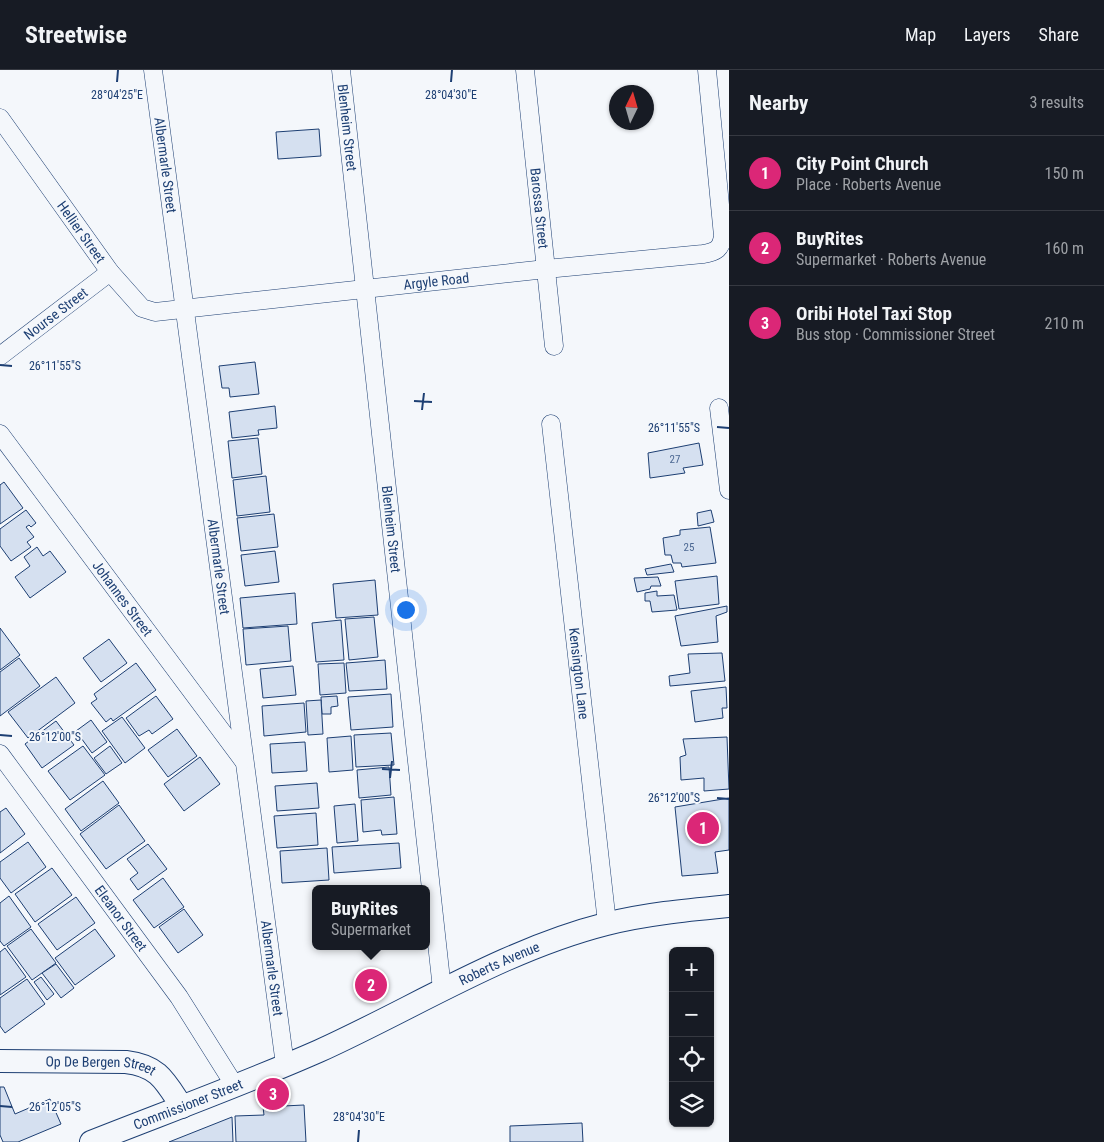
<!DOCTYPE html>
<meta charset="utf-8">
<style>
:root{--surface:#171b24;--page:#242831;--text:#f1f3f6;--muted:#9ea1a6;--line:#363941;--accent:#db2777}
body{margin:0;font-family:"Roboto Condensed",sans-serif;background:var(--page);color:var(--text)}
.controls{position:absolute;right:15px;bottom:15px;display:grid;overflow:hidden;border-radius:8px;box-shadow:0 1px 4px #0004}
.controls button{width:45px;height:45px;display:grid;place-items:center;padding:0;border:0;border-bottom:1px solid var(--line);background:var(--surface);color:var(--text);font:25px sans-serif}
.compass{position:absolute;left:609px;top:15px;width:45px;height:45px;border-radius:50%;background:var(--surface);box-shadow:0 1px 4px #0004;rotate:5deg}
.you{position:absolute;left:405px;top:539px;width:18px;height:18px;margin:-12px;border:4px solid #fff;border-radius:50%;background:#1a73e8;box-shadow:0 0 0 8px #1a73e833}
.badge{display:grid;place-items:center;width:32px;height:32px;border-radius:50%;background:var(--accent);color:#fff;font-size:16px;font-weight:700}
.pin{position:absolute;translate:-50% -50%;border:2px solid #fff;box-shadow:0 1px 5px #0006}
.popup{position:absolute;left:312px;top:815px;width:118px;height:65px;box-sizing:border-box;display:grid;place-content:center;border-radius:8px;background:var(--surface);filter:drop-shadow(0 1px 4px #0005);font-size:16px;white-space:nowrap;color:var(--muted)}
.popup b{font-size:19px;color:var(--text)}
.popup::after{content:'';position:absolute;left:50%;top:100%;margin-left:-10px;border:10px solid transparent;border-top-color:var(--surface)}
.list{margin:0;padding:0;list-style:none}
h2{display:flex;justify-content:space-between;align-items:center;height:65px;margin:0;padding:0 20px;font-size:21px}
h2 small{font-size:16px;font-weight:400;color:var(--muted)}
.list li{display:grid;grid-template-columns:32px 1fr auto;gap:15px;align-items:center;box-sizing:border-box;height:75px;padding:0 20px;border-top:1px solid var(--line)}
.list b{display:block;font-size:19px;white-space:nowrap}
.list p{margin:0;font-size:16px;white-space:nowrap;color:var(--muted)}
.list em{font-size:16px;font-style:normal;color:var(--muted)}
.icon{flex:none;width:28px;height:28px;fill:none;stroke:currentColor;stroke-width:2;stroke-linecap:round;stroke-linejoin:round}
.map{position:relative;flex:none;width:729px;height:1072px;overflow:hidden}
header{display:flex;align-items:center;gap:30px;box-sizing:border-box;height:70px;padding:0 25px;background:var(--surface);border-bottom:1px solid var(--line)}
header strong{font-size:24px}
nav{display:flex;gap:28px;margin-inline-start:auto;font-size:18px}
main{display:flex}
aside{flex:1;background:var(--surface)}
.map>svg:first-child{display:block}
.building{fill:#d5e0f0;stroke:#1d3f73}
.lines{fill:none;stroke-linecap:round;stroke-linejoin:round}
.minor-casing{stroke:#1d3f73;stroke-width:19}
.major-casing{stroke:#1d3f73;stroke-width:24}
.minor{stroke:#f4f7fb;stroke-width:18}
.major{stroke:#f4f7fb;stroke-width:22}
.ticks{fill:none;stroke:#1d3f73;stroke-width:2}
.labels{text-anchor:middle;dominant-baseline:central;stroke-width:4;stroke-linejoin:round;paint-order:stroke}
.number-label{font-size:11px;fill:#4b6792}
.street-label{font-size:14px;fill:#1d3f73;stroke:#f4f7fb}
.ticks-label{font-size:12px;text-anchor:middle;fill:#1d3f73;stroke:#f4f7fb;stroke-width:4;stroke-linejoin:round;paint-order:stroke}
</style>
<header>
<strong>Streetwise</strong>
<nav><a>Map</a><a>Layers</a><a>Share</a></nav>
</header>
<main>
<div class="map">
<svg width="729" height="1072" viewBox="0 0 729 1072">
<rect width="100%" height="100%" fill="#f4f7fb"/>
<!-- building -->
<g class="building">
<path d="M319,59L321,86L278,89L276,62Z"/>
<path d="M255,292L259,324L230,327L229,318H222L219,296Z"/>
<path d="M275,336L277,358L258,360L259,365L232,368L229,342Z"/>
<path d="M258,368L262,404L232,408L228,371Z"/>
<path d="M699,373L703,395L683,398L685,403L650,408L648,383Z"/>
<path d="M266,406L270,442L237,446L233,410Z"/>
<path d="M4,412L23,438L0,454V415Z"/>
<path d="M26,440L36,453L31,457L29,455L26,457L34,467L27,472L31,477L11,491L0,476V459Z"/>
<path d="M711,440L714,452L698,456L697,443Z"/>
<path d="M274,444L278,477L241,481L237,448Z"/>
<path d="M710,457L716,493L682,497L681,493H673L671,485H665L663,468L680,465V460Z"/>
<path d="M37,477L43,486L50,481L66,502L30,528L15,507L30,496L24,487Z"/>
<path d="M275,481L279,512L245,516L241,485Z"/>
<path d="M671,494L674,502L647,505L645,499Z"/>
<path d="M717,506L719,534L679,539L675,511Z"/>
<path d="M658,507L661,516H651L650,519L637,522L634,508Z"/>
<path d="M375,510L378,545L336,548L333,514Z"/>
<path d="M657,521V526L674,525L677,540L652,542L650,531H645V523Z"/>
<path d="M295,523L297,554L243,558L240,528Z"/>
<path d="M727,536V542L716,546L718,572L681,576L675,546Z"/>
<path d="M374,547L378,587L349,590L345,549Z"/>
<path d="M341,550L344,590L316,592L312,553Z"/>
<path d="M288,556L291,591L246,595L243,559Z"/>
<path d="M0,558L20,585L0,600Z"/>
<path d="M109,569L127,593L101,612L83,588Z"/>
<path d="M722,583L725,611L670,616L669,606L690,603L688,584Z"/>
<path d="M19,588L40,616L0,646V602Z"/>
<path d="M385,590L387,619L349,621L346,593Z"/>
<path d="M136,593L156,620L113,651L111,648L106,652L91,633L97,629L94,624Z"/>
<path d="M344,593L346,623L320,625L318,594Z"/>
<path d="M293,596L296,625L263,628L260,599Z"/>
<path d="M56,607L75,633L28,668L8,642Z"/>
<path d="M726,617L727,638H722L723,648L695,652L691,621Z"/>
<path d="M391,624L393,657L351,660L348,627Z"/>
<path d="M156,626L173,649L152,664L149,660L139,666L126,648Z"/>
<path d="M337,626L338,636L331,637V644H322L321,627Z"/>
<path d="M321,630L323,664L308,665L306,631Z"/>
<path d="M304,633L306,662L264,666L262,636Z"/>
<path d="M122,647L145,678L125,693L102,661Z"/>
<path d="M91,650L107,672L92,683L76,661Z"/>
<path d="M56,651L74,675L42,698L25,674Z"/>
<path d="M177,659L197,686L168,707L148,680Z"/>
<path d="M391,663L394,695L356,697L354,665Z"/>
<path d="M351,666L353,700L329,702L327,668Z"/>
<path d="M727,667L729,719L704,721V708L681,710L680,687L686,685L683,669Z"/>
<path d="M305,672L307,701L272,703L270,674Z"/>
<path d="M83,676L105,705L70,730L48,701Z"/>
<path d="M110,676L122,693L106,704L94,688Z"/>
<path d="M200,687L220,714L184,741L164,714Z"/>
<path d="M389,697L391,725L359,728L357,700Z"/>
<path d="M103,711L119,733L81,761L65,739Z"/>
<path d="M317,713L319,738L277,741L275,716Z"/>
<path d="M394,727L397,764L382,765L381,760L363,762L361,730Z"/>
<path d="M729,728V780L715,782L718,803L682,806L675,737Z"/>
<path d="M355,734L358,771L337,773L334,736Z"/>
<path d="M119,735L145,771L106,799L80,764Z"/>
<path d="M6,738L25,764L0,783V742Z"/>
<path d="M316,743L318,775L277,778L274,746Z"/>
<path d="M28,772L46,797L11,823L0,808V792Z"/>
<path d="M399,773L401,798L334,803L332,777Z"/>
<path d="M148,774L167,799L138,820L130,809L138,803L127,789Z"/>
<path d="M327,778L329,810L282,813L280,781Z"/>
<path d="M52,798L72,825L35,852L15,824Z"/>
<path d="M163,808L184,837L154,858L133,830Z"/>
<path d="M9,826L31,857L4,876L0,871V833Z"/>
<path d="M76,827L95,853L57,880L38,854Z"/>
<path d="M184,839L203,865L178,883L159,857Z"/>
<path d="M31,859L56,893L32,910L7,876Z"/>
<path d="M95,859L115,886L75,915L55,888Z"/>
<path d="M5,878L26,907L0,925V882Z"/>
<path d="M56,894L74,918L61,928L42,903Z"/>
<path d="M41,907L54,924L47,930L34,912Z"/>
<path d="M27,909L45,934L5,963L0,956V928Z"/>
<path d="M0,1017H4L15,1044L50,1029L61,1054L18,1072H3L0,1065Z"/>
<path d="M304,1035L306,1072H236L235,1046L264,1045L263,1037Z"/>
<path d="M232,1047L233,1072H169Z"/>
<path d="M582,1053L583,1072H510V1056Z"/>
</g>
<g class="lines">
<!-- minor casing -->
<g class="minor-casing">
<g id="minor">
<path id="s1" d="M153,0L285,995"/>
<path id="s2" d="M341,0L442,919"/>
<path id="s3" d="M525,0L554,276"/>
<path id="s4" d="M0,48L110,202L142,238L155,242L546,199L703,184C716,182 721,179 723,166L707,0"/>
<path id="s5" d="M0,286L110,202"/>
<path d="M719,338L729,420"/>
<path id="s6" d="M551,354L607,853"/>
<path id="s7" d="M0,364L243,690"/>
<path id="s8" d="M0,684L179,927L235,1016"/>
</g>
</g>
<!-- major casing -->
<g class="major-casing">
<g id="major">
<path id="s9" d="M0,991L126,992C159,996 165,1011 182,1037"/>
<path id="s10" d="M91,1072C167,1042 244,1014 319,981C414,938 504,880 606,854C645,844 688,840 729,836"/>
</g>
</g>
<!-- minor -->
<use href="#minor" class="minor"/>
<!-- major -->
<use href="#major" class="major"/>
</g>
<!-- ticks -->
<path class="ticks" d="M117,12L118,0M451,12L452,0M0,295L12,296M414,331L432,332M422,340L424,323M717,357L729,358M0,665L12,666M382,699L400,700M390,708L392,691M717,728L729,729M0,1036L12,1037M358,1072L359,1060"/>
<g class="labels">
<!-- number labels -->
<g class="number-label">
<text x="675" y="389">27</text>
<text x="689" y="477">25</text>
</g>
<!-- street labels -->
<g class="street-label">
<text stroke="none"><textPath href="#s2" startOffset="58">Blenheim Street</textPath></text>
<text stroke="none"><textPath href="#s1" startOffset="96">Albermarle Street</textPath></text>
<text stroke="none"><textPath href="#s3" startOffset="139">Barossa Street</textPath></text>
<text stroke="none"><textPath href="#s4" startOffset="140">Hellier Street</textPath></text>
<text stroke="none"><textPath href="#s4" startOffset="534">Argyle Road</textPath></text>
<text stroke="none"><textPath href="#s5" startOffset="70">Nourse Street</textPath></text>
<text stroke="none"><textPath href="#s2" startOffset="462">Blenheim Street</textPath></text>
<text stroke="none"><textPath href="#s1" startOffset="501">Albermarle Street</textPath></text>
<text stroke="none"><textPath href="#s7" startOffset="205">Johannes Street</textPath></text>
<text stroke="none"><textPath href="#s6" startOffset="251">Kensington Lane</textPath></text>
<text stroke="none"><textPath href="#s8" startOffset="204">Eleanor Street</textPath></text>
<text stroke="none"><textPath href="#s10" startOffset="446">Roberts Avenue</textPath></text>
<text stroke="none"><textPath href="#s1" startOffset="906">Albermarle Street</textPath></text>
<text stroke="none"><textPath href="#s9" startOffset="101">Op De Bergen Street</textPath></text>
<text stroke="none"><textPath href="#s10" startOffset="104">Commissioner Street</textPath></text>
</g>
</g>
<g class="ticks-label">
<text x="117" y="29">28°04'25"E</text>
<text x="451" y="29">28°04'30"E</text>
<text x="55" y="300">26°11'55"S</text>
<text x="674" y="362">26°11'55"S</text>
<text x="55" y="671">26°12'00"S</text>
<text x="674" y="732">26°12'00"S</text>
<text x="55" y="1041">26°12'05"S</text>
<text x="359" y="1051">28°04'30"E</text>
</g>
</svg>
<div class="controls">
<button>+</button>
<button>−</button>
<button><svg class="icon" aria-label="locate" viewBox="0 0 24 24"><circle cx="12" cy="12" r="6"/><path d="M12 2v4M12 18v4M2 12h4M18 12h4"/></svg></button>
<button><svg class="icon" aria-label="layers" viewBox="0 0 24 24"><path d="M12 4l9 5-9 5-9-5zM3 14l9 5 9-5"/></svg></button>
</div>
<svg class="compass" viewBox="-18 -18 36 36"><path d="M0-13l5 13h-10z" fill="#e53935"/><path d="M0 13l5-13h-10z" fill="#9ea1a6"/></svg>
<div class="you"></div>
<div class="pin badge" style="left:703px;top:758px">1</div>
<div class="pin badge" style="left:371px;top:915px">2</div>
<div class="popup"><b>BuyRites</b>Supermarket</div>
<div class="pin badge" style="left:273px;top:1024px">3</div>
</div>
<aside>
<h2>Nearby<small>3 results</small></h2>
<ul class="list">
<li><span class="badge">1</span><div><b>City Point Church</b><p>Place · Roberts Avenue</p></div><em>150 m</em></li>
<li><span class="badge">2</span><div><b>BuyRites</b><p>Supermarket · Roberts Avenue</p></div><em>160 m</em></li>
<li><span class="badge">3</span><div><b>Oribi Hotel Taxi Stop</b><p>Bus stop · Commissioner Street</p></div><em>210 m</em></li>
</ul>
</aside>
</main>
